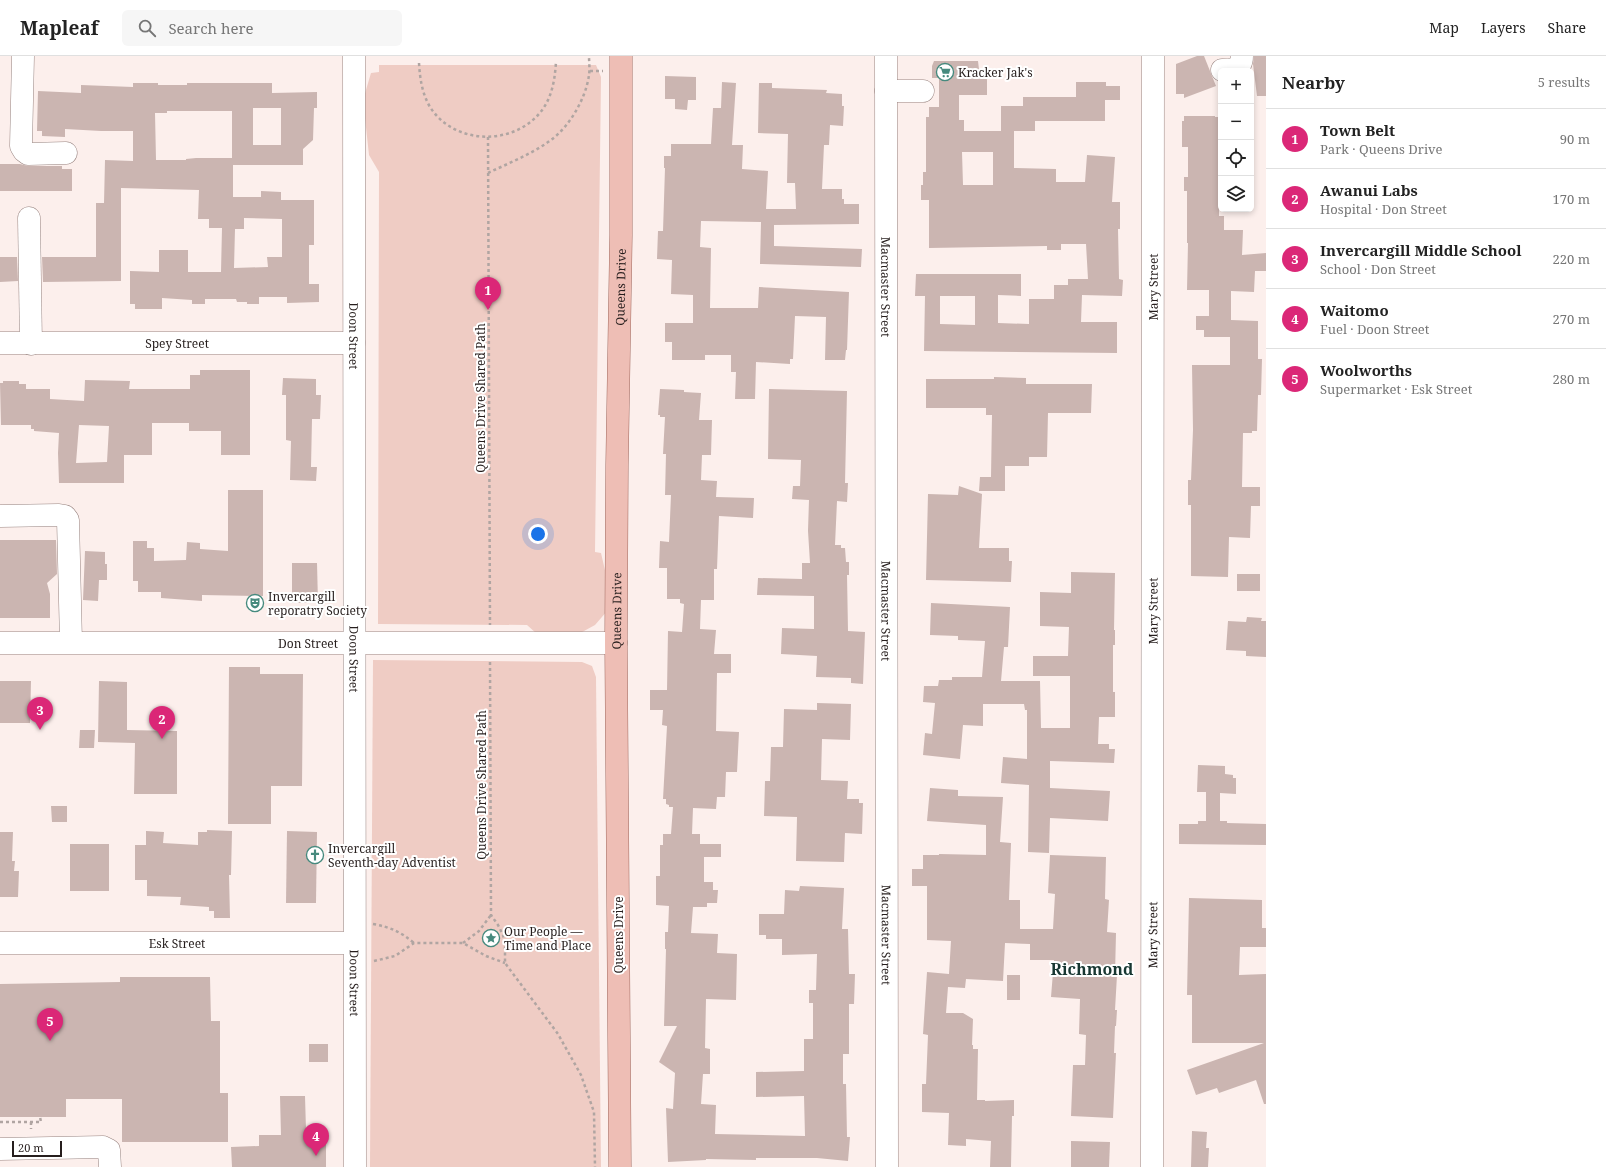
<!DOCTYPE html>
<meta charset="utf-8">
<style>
:root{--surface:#fff;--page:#f6f6f6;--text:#222;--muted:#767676;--line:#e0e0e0;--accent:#db2777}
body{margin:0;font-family:"Noto Serif",serif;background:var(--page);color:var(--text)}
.controls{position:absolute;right:12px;top:12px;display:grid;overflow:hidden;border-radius:6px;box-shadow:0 2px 6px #0003}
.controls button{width:36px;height:36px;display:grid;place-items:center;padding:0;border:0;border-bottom:1px solid var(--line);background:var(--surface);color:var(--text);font:20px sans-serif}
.scale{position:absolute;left:12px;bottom:10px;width:50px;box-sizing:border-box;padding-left:4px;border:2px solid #261e1d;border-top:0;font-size:11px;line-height:14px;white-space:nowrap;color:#261e1d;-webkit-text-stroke:3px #fff;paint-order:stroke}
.you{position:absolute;left:538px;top:478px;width:14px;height:14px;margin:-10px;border:3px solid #fff;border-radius:50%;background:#1a73e8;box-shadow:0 0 0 6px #1a73e833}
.badge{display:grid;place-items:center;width:26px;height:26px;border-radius:50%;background:var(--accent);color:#fff;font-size:13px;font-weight:700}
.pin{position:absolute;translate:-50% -33px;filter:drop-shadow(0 1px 2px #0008)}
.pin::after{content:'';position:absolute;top:21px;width:14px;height:12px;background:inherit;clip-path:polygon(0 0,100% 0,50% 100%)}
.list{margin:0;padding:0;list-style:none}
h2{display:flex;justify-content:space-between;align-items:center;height:52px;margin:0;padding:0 16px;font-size:17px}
h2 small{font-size:13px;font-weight:400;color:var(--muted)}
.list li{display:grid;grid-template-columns:26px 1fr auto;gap:12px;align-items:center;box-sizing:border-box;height:60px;padding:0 16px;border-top:1px solid var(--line)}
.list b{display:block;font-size:15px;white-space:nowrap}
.list p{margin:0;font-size:13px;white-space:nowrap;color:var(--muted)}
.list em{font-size:13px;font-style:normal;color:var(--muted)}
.icon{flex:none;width:22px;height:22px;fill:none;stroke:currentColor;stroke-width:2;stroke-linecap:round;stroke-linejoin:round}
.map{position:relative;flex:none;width:1266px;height:1111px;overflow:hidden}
header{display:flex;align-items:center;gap:24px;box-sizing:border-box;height:56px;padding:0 20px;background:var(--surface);border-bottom:1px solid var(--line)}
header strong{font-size:19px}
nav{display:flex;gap:22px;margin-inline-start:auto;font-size:14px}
.search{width:280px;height:36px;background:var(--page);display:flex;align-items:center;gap:10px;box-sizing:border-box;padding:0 14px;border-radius:6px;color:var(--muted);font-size:15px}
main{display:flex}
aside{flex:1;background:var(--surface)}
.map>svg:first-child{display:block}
.green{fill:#efccc4}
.building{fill:#cbb5b1;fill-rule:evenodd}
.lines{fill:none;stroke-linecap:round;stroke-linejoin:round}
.minor-casing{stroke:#988480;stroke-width:23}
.major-casing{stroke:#a0695f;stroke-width:23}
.path{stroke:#b0a5a2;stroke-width:2.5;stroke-dasharray:3 3;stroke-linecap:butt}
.minor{stroke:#fff;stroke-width:22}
.major{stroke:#eebeb5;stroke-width:22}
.labels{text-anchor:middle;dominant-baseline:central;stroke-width:4;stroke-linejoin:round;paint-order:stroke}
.poi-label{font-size:12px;fill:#261e1d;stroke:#fff;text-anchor:start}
.street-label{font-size:12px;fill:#261e1d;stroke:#fff}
.district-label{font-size:16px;font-weight:bold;fill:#173732;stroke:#fff}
</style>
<header>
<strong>Mapleaf</strong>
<div class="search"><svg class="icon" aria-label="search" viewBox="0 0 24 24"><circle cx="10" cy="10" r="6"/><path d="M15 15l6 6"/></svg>Search here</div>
<nav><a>Map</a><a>Layers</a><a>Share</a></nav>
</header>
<main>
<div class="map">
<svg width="1266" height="1111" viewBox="0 0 1266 1111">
<rect width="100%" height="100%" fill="#fcefec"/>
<!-- green -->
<g class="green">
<path d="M379,9H596L601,21L595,496L601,497L607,523L608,554L595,569L573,581L537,578L527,569L378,568L379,116L369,99L363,44L371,17L379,16Z"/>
<path d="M373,604L582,606L592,610L596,621L601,1111H370Z"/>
</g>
<!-- building -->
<g class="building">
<path d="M1197,0H1204L1216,30L1184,42V38H1176V8Z"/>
<path d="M1254,0H1266V40H1257L1253,8Z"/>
<path d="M934,5H978L980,22H987V39H959V64H964V75H1001V50H1023V41H1076V26H1106V30H1120V44H1105V65H1035V75H1014V112L1056,113V126H1085L1087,99L1115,101L1112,146H1120V173H1118L1119,223L1123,224L1122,240L1082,239L1081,266H1117V297L924,295L925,240H915L916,218H1021V240L998,239V267L1029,268V243H1054V229H1068V223H1088L1086,188H1061V194H1047V190L929,192V144H921V129H923V116H926V61H929V51H939V22H932V10ZM962,96H993V129H963ZM940,240H975V269L940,268Z"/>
<path d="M665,20L696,21V44H688L687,54L675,53V43H665Z"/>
<path d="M722,26L736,27L732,89H743L742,113L768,115L766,153H796L795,127H787L788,78L758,77L759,27H772V32L827,34L826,37L842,38V50H844L843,70L830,69L829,89H824L822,133H842V143H844V148H859V168L774,169V190L862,193L861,211L760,208L761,166L701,165L700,191L711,192L710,252H758L759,231L849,236L847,294H846L845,304H825L826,261L795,260L793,303H790V308L756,306L755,343H735L736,316H731V299H705V304H672V286H665V267H693V239L671,238L672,204L657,203L658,175H663L665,112H664V100H671V88H711L713,52H721Z"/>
<path d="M133,27H158V29H187V27H272V37L317,36V52H314L313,84L303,93V109H233V141H261V135L281,136V144H314V189H309V228H319V246L287,247V241H259V248H247V246H237L236,243H205V248H192V244L162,242V253H135V248H130V215L159,216V194H188V216H221L222,172H209V163H198L199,134L121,132V225L43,226L42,201H96V147H104L105,104L133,105V75H101L65,73V81L42,80V75H37L38,35L81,37V29L133,31ZM253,52H281V89H253ZM167,55H232V102H196L186,103V104H156L155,57H167ZM244,162L282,163V201H267L268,211L234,212L235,173H244Z"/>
<path d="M1184,60H1215V61H1221V90H1219V160H1224V174H1243L1242,199L1266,197V215H1255L1254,236L1231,235V264L1258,265V303H1262L1261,339H1258L1257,375H1252V377H1243L1242,431H1260V450H1251L1250,482L1229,481L1228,521L1191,520V449H1188V424H1191L1193,374L1192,309H1230V281H1204V274H1196V260H1209V234H1187L1188,187H1187V135H1184V121H1188V91H1182V65H1184Z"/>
<path d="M0,108H20L28,110H62V113H72V135H0Z"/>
<path d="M0,201H17L18,225L0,226Z"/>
<path d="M200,314H250V399H221V375H189V367H152V399H124V427H59L58,397L59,377L34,375V373H31V369H1L0,327H3V325H19V328H26V333H50V343L84,345L85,324L130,325L129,333H190V319H200ZM79,369L109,370L107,406L76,407Z"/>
<path d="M994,321L1026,322V328H1092L1091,357H1048L1047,401H1029V410H1005V435H979L980,421H991L992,359H986V352H926V323H994Z"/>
<path d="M283,322L316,323V339H321L320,363H312L311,411H317L316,425L290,424L291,385L286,384V339H282Z"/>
<path d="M660,333L684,334V336L701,337L699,364H712L711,399H702L701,424L717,425L716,441L754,442L753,462L719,460L717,513H714V544H701L700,573L716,574L714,598H731V617H717L716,675L739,676L737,716H726L725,741H717L716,753L693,752L692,778H700V788H721V801H704V826H713V834H718L717,847H707V851H693L691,877L718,878L717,897L737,898L736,944L706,943L705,992L710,993V1018H703L701,1048L716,1049L715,1078L805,1080L804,1040L756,1041V1016L804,1015V983H813V947H809V934H816L817,898L782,899V883H766V879H759V858H784L785,834L799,835L800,830L844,832L842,873H848L849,918H855L854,948H849V998H843V1028H846L847,1081H850L848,1105L817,1102H756V1104L706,1103V1104L668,1106L666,1052L673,1053L675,1017L659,1006L677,970H664L666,893H665V876H668L669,850L656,849V820H660V789H663V778H671L673,751H669V749L666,748V743H663L667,670L662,669L663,654H650V634H667L668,575L682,576L684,548L680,547V543H667V512H659L660,485L669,486L671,439H665L666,398H663L665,361H660V359H658Z"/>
<path d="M769,333L847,335L845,427H848L847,446L837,445L835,489H841V492H845L846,506H849V519H847L848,575L865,576L863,628L851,627V622L816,621L817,600L781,598L782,572L814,573V540L757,539L758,522L802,523V507H810L808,475L809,444L792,443L793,430H800L801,404L768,403Z"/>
<path d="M959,430L982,438L979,492H1009V505H1012L1011,526L926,524L928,438L958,439Z"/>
<path d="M228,434H263V540L202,539V545L161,542V536H138V525H133V485H147V492H154V505L186,504L187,486L200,487V493L228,495Z"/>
<path d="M0,484H56L57,518L47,527L50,538V562H0Z"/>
<path d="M85,495L105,496V508H107V524H99L98,545L83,544Z"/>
<path d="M292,507H317L318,547H292Z"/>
<path d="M1071,516L1115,517L1114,574H1115V589H1113V636H1115V661H1099L1098,688H1109V693H1115L1114,707L1050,705V732L1110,735L1108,765L1050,762L1049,797L1028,796L1029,729L1001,727L1003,701L1027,703V654H1025L1024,648H983V670L963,669L960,703L923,699L925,677L932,678L935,647L923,646L924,630H938L939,624H952V621H982L985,585L958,584V580L930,579L931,547L1010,551L1008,591H1004L1001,625H1040L1041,672H1070V620H1033V600H1068L1069,571L1040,570V536L1071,537Z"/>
<rect x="1237" y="518" width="23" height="17"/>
<path d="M1247,561L1262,562L1261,565H1266V601L1246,600V595L1226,594L1228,565L1246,566Z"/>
<path d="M229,611H260V618H303L302,730H271V768H228Z"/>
<path d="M0,625H31L30,667H0Z"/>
<path d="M99,625L127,626V674L177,675V738H134L135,687L98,686Z"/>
<path d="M817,647L851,648L850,684L822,683L821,724L848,725L847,743H859V747H863L862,778L845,777L844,806L796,805L797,761L764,760L765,725H770L771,691H783L784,653L817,654Z"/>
<path d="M80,674H95L94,692H79Z"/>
<path d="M1198,709L1225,710V718L1233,719V722H1236V738L1220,737V765H1227V767L1266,768V789L1179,788V768H1198V765H1206V736H1197Z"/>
<path d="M930,732L958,734V740L1003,741L1000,786L1011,787L1009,844H1020V873H1053L1055,838L1048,837L1050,799L1106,801L1105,843L1109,844L1107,876L1116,877L1115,919H1117L1115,954H1117L1116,970H1115L1114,997H1116L1113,1062L1071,1060L1073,1009H1085L1086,979L1079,978L1080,943L1051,941L1054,904H1030V888L1005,887L1003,925L966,923L965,932L948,931L946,957H963L973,963L972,989H973V993H978L977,1044H985V1045L1014,1044V1060H1012L1011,1111H990L991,1085L966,1083V1090L948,1089L949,1057L922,1056V1028H926L928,979L923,978L927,916L949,918L951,885L927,884V830H912V813H923V799H939V798L986,799V769L927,765Z"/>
<path d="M51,750H67V766H52Z"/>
<path d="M207,774L232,775L231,819H229L230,862H214V855H209V851L180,849L181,841L147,840V824H135V789H146V775L164,776L163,787L198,789V776H207Z"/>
<path d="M287,775L317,776L316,847H286Z"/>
<path d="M0,776H13L12,805H15L14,815H19L18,841H0Z"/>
<rect x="70" y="788" width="39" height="47"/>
<path d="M1189,842L1262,844V872H1266V891H1240L1239,919L1266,918V1048H1264L1256,1024L1219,1037L1217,1032L1196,1039L1187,1014L1264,987H1192V939H1187Z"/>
<rect x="1007" y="919" width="13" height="25"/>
<path d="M120,921H210L211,965H220V1037H228V1086H122V1043H66V1061H0V928L120,926Z"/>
<rect x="309" y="988" width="19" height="18"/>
<path d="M280,1040H305L306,1074H326V1111H232L231,1091L259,1090V1079H281Z"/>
<path d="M1192,1075L1207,1076L1206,1092H1209L1208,1111H1191Z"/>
<path d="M1071,1085L1110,1086L1109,1111H1071Z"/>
</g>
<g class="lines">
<!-- minor casing -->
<g class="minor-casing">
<g id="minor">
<path d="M23,0L21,90L24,95L28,98L66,97"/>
<path id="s1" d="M354,0L355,1111"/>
<path id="s2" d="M886,0L887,1111"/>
<path d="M1222,14C1233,14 1242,13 1242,0"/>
<path d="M886,35H923"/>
<path d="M29,162L31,288"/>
<path id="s3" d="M0,287H354"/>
<path d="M0,460L59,459L65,460L68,464L71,586"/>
<path id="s4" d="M0,587H616"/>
<path id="s5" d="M0,887H354"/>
<path d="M0,1093L103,1091L109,1094L110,1111"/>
<path id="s6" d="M1152,1111L1153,0"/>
</g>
</g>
<!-- major casing -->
<g class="major-casing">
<g id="major">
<path id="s7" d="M620,1111L616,587L617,409L621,179V0"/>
</g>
</g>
<!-- path -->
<g class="path">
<path d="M419,7C420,23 422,37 430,51C456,92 522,90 546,48C553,35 555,21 556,6"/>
<path d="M590,15H603"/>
<path d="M488,81L490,569"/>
<path d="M488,117C509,107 532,98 551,84C570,70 586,42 589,19C590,13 589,6 589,0"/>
<path d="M490,606L491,859L498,869L503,879L505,888V907L558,978L581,1019L594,1056L595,1111"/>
<path d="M373,868C390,871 401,876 414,887"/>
<path d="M463,887L479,875L491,859"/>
<path d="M374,905L395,900L414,887H463L486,900L505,907"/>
<path d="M0,1066H41L40,1061"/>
<path d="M31,1066V1073"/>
</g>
<!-- minor -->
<use href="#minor" class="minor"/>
<!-- major -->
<use href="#major" class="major"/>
</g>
<!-- icons -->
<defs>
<g id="supermarket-ring" transform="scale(0.9)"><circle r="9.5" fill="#fff" stroke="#468a7e" stroke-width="1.5"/><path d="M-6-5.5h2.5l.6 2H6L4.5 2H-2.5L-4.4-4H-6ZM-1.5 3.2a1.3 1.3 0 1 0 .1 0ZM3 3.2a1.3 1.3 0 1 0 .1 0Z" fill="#468a7e"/></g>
<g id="theatre-ring" transform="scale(0.9)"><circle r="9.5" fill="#fff" stroke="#468a7e" stroke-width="1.5"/><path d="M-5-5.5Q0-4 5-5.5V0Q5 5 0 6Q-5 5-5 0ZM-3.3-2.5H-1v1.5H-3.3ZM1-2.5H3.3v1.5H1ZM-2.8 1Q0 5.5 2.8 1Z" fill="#468a7e"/></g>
<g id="church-ring" transform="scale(0.9)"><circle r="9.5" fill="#fff" stroke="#468a7e" stroke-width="1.5"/><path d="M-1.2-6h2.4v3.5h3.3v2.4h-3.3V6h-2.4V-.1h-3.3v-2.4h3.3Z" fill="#468a7e"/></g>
<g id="sight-ring" transform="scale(0.9)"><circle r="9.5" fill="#fff" stroke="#468a7e" stroke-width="1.5"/><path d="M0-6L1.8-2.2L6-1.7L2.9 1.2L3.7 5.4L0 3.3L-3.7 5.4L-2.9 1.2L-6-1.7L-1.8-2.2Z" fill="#468a7e"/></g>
</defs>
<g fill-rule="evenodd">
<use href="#supermarket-ring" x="945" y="16"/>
<use href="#theatre-ring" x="255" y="547"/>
<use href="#church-ring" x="315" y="799"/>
<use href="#sight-ring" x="491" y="882"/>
</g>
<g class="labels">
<!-- poi labels -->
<g class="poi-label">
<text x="958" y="16">Kracker Jak's</text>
<text x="268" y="540">Invercargill<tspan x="268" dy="14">reporatry Society</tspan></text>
<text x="328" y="792">Invercargill<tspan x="328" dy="14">Seventh-day Adventist</tspan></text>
<text x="504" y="875">Our People —<tspan x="504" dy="14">Time and Place</tspan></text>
</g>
<!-- street labels -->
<g class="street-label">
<text stroke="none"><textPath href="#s2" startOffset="231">Macmaster Street</textPath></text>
<text stroke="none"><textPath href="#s6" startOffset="880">Mary Street</textPath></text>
<text stroke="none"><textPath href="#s7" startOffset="880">Queens Drive</textPath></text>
<text stroke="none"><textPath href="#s1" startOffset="280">Doon Street</textPath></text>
<text stroke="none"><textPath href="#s3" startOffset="177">Spey Street</textPath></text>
<text transform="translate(480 342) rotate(-90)">Queens Drive Shared Path</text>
<text stroke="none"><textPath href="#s7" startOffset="556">Queens Drive</textPath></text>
<text stroke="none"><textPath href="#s2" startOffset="555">Macmaster Street</textPath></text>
<text stroke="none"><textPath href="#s6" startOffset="556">Mary Street</textPath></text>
<text stroke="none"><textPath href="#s4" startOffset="308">Don Street</textPath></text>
<text stroke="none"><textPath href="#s1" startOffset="603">Doon Street</textPath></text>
<text transform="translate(481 729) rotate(-90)">Queens Drive Shared Path</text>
<text transform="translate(618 879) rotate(-90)">Queens Drive</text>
<text stroke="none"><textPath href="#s2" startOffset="879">Macmaster Street</textPath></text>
<text stroke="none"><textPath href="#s6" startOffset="232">Mary Street</textPath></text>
<text stroke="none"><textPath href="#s5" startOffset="177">Esk Street</textPath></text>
<text stroke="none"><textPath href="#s1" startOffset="927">Doon Street</textPath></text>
</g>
<!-- district labels -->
<g class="district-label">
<text x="1092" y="913">Richmond</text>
</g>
</g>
</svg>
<div class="controls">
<button>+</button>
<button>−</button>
<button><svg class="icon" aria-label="locate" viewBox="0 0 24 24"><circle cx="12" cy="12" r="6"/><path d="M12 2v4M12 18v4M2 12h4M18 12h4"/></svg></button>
<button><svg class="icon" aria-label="layers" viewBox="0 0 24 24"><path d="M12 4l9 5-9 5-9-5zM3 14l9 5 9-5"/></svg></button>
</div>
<div class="scale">20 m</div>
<div class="you"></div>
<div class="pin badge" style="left:488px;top:254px">1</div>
<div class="pin badge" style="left:162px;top:683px">2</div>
<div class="pin badge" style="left:40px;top:674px">3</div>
<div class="pin badge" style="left:316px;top:1100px">4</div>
<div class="pin badge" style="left:50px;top:985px">5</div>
</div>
<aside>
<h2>Nearby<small>5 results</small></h2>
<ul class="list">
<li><span class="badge">1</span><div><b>Town Belt</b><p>Park · Queens Drive</p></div><em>90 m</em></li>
<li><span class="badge">2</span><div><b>Awanui Labs</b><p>Hospital · Don Street</p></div><em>170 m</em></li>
<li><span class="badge">3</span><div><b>Invercargill Middle School</b><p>School · Don Street</p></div><em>220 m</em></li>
<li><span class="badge">4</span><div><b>Waitomo</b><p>Fuel · Doon Street</p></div><em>270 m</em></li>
<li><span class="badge">5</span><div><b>Woolworths</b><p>Supermarket · Esk Street</p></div><em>280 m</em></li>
</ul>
</aside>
</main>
